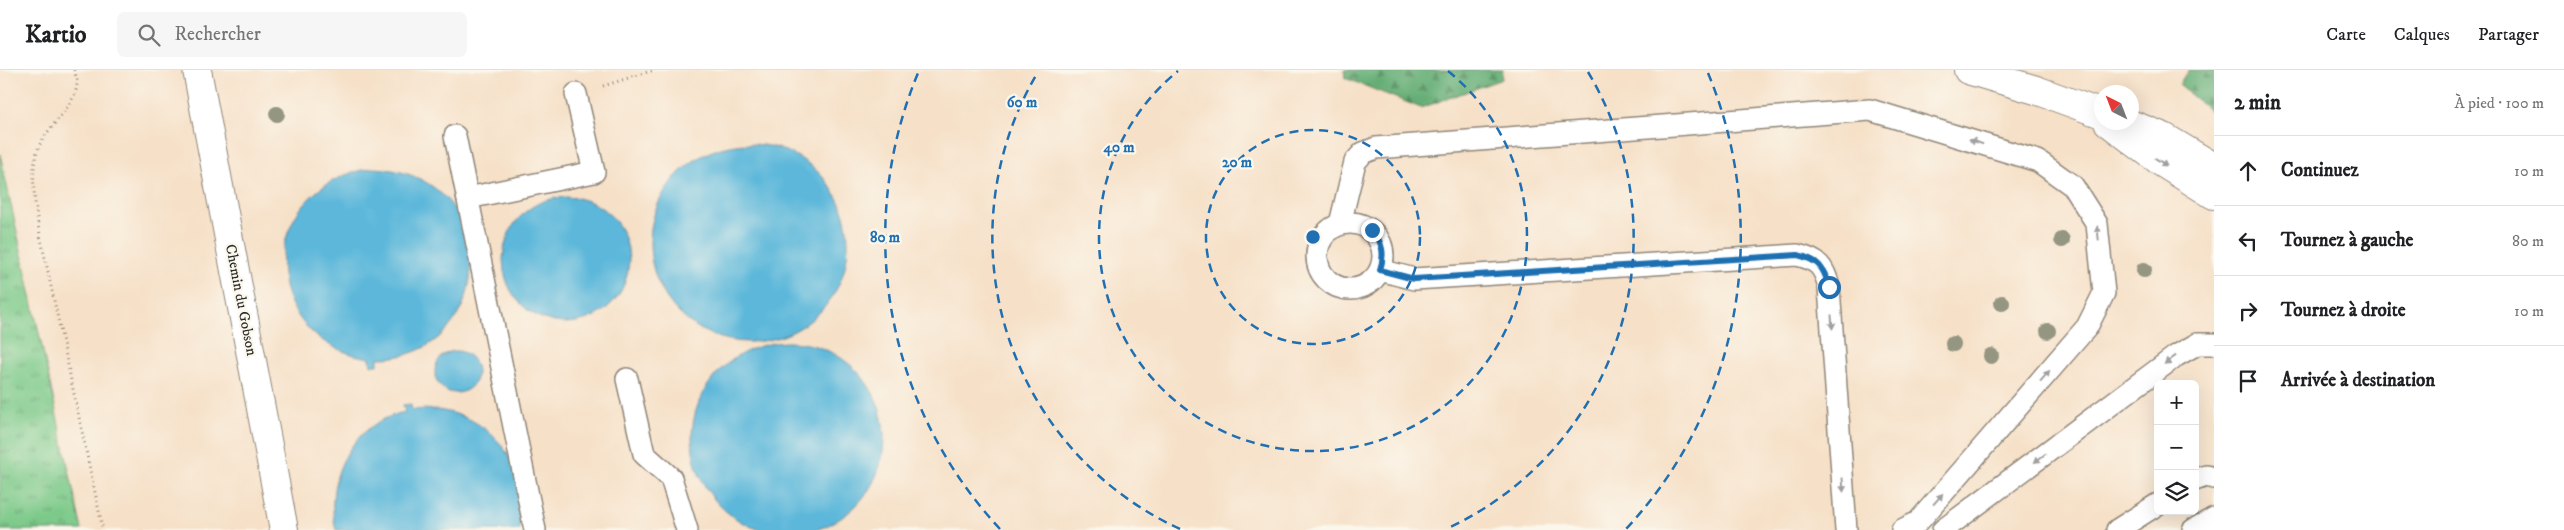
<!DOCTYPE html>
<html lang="fr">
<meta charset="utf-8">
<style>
:root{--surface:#fff;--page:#f6f6f6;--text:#202124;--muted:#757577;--line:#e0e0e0}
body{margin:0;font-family:"IM FELL DW Pica",serif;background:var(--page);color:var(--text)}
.controls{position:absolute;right:15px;bottom:15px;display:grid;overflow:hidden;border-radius:8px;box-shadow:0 5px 20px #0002}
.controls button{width:45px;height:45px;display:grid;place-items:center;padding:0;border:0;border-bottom:1px solid var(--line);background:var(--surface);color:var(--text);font:25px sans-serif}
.compass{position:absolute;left:2094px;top:15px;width:45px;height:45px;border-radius:50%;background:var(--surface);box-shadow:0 5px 20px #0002;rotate:318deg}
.stop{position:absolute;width:15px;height:15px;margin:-11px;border:4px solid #1f6fb2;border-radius:50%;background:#fff}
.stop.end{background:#1f6fb2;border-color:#fff;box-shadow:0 1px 5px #0008}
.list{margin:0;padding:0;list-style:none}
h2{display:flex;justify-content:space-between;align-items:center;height:65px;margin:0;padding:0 20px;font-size:21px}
h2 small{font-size:16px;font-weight:400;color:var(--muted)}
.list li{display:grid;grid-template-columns:32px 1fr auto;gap:15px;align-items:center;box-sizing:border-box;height:70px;padding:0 20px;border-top:1px solid var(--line)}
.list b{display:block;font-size:19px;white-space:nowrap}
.list em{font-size:16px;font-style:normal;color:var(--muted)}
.icon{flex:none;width:28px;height:28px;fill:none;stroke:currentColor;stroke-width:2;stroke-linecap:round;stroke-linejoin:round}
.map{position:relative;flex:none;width:2214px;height:460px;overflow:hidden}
header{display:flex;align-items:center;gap:30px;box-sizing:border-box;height:70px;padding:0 25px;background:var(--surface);border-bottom:1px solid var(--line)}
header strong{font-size:24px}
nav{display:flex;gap:28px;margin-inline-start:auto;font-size:18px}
.search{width:350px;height:45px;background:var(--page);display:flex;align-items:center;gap:12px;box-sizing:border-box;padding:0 18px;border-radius:8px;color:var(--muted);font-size:19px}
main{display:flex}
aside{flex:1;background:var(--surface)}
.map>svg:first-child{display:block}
.forest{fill:url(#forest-firs);stroke:#486c50}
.park{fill:url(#park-tufts);stroke:#537a5a}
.water{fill:#5cb7da;stroke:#447182}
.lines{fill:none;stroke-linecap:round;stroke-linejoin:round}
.service-casing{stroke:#908679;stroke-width:24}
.minor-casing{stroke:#908679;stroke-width:30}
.primary-casing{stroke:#908679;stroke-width:30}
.path{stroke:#908679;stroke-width:3;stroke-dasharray:1 4;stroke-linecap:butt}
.service{stroke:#fff;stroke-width:21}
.minor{stroke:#fff;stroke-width:28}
.primary{stroke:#fff;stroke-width:28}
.tree{fill:#949681}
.oneway{fill:#a0a0a0}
.route{stroke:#1f6fb2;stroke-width:6}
.ring{fill:none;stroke:#1f6fb2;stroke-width:2.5;stroke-dasharray:9 6}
.labels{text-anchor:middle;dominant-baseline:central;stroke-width:4.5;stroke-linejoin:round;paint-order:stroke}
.street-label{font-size:15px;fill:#2b2b2b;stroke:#fbf7ec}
.centre{fill:#1f6fb2;stroke:#fbf7ec;stroke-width:2.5}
.ring-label{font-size:15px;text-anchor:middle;font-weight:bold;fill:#1f6fb2;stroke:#fbf7ec;stroke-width:4.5;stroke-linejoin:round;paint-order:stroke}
</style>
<header>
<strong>Kartio</strong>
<div class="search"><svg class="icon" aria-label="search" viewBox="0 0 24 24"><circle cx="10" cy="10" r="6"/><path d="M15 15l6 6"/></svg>Rechercher</div>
<nav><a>Carte</a><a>Calques</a><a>Partager</a></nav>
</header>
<main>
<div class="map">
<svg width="2214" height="460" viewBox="0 0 2214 460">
<defs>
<pattern id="forest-firs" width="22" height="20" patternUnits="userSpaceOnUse" patternTransform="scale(1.25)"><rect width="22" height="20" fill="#64ad75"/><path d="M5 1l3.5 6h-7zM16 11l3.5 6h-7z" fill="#538d60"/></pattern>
<pattern id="park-tufts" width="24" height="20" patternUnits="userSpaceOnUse" patternTransform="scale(1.25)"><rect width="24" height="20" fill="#7bc989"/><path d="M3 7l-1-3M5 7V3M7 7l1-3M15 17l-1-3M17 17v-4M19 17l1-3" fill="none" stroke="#65a370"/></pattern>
</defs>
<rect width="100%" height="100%" fill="#fbf7ec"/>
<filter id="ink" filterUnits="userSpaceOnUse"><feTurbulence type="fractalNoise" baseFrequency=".02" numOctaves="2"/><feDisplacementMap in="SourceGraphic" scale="10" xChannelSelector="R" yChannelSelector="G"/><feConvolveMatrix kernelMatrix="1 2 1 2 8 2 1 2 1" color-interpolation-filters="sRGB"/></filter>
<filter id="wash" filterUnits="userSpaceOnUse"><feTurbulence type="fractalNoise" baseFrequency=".0096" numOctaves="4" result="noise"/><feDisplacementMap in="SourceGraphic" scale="20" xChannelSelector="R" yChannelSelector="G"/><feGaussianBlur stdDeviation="1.12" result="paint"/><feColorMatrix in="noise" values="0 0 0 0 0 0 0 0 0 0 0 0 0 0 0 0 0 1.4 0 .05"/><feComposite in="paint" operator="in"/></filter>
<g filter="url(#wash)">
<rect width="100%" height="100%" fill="#f6e0c7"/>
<!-- forest -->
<g class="forest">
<path d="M1344,0H1503L1502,9L1421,38L1345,8Z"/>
<path d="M2189,0H2214V44L2179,15Z"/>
</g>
<!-- park -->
<path class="park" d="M0,84L82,460H0Z"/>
<!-- water -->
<g class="water">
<circle cx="749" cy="173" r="99"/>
<path d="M372,98C506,101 500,289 378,288V295H371L370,288C253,272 253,116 372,98Z"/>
<circle cx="566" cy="190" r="63"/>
<circle cx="788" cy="368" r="96"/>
<circle cx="456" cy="302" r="21"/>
<path d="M411,334L412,340C483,332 535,391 519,460H336C323,410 351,353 405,342L403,335Z"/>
</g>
</g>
<g filter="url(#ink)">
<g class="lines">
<!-- service casing -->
<g class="service-casing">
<g id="service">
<path d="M455,66L535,460"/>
<path d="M468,128L594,102L576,24"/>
<circle cx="1350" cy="186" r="33"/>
<path d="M1340,154L1355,92L1363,83L1376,78L1870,40L2038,91L2073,116L2097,154L2104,223L2087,257L1918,452L1902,460"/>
<path d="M1380,200L1414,209L1797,185C1818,190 1824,196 1829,217L1846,460"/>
<path d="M627,309L644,384L671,408L687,460"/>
<path d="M2195,410L2206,406L2214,408"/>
<path d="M1943,460L2176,286L2197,274H2214"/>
<path d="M2117,460L2158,434"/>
<path d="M2193,460L2214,448"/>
</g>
</g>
<!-- minor casing -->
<g class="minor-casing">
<path id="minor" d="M197,0L284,460"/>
</g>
<!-- primary casing -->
<g class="primary-casing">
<g id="primary">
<path d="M1968,0L2036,20L2102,44"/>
<path d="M2108,52L2161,92L2214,125"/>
<path d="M2125,52L2164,67L2214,97"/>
</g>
</g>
<!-- path -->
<g class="path">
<path d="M74,0C75,4 78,11 77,15C74,40 42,59 36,85C31,108 35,132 38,155L103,460"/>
<path d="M603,16L654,0"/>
</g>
<!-- service -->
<use href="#service" class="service"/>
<!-- minor -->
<use href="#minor" class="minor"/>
<!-- primary -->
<use href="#primary" class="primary"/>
</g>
<!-- trees -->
<g class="tree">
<circle cx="277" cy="44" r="8"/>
<circle cx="2062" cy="170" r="8"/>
<circle cx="2144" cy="200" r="8"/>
<circle cx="2002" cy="233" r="8"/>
<circle cx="2048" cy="261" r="8"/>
<circle cx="1953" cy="274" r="8"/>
<circle cx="1991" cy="286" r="8"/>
</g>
<!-- one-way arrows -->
<defs><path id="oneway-solid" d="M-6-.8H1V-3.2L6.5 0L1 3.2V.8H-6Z" transform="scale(1.25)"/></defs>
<g class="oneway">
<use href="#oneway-solid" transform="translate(1976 72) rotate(-163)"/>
<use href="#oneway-solid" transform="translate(2161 92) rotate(34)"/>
<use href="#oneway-solid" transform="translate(2098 163) rotate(-96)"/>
<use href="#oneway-solid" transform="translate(1832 252) rotate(86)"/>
<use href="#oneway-solid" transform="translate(2170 290) rotate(144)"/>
<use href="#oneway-solid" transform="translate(2045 306) rotate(-49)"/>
<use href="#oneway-solid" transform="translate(2040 388) rotate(143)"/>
<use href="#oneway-solid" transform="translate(1843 415) rotate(86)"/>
<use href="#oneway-solid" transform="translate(1938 429) rotate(-49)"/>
</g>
</g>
<g class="lines" filter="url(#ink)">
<!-- route -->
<path class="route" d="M1372,160C1383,173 1385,184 1380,200L1414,209L1798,185C1818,190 1824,197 1829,217"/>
</g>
<!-- distance rings -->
<g class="ring">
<circle cx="1313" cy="167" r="107"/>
<path d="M1448 1A214 214 0 1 1 1178 1"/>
<path d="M1180 459A321 321 0 0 1 1038 2M1588 2A321 321 0 0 1 1446 459"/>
<path d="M1000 459A428 428 0 0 1 918 3M1708 3A428 428 0 0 1 1626 459"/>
</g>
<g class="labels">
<!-- street labels -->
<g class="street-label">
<text transform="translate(241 230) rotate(79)">Chemin du Gobson</text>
</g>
</g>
<circle cx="1313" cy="167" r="8" class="centre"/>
<g class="ring-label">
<text x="1022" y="37">60 m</text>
<text x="1119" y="82">40 m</text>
<text x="1237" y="97">20 m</text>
<text x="885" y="172">80 m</text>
</g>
</svg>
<div class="controls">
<button>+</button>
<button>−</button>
<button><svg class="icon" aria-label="layers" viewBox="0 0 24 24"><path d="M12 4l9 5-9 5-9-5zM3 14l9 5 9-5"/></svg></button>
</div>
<svg class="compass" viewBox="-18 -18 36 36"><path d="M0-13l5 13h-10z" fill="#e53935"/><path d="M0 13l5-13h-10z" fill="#757577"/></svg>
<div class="stop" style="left:1829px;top:217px"></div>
<div class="stop end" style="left:1372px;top:160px"></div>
</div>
<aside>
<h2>2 min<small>À pied · 100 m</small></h2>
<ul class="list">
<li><svg class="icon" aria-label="ahead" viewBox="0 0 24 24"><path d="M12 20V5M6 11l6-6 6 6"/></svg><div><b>Continuez</b></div><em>10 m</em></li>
<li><svg class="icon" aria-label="left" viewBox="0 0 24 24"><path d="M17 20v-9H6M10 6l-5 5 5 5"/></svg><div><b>Tournez à gauche</b></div><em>80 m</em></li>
<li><svg class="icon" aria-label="right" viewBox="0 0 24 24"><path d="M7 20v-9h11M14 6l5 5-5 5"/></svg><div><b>Tournez à droite</b></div><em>10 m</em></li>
<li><svg class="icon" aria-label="arrive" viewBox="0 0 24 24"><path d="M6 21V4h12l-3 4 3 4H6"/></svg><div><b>Arrivée à destination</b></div></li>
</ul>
</aside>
</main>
